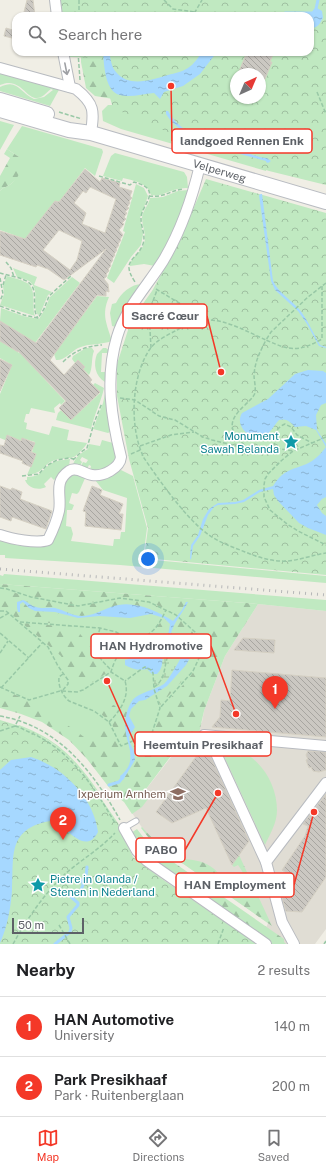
<!DOCTYPE html>
<meta charset="utf-8">
<style>
:root{--surface:#fff;--page:#f2f2f2;--text:#202124;--muted:#757577;--line:#e0e0e0;--accent:#f43828}
body{margin:0;font-family:"Public Sans",sans-serif;background:var(--page);color:var(--text)}
.compass{position:absolute;left:230px;top:68px;width:36px;height:36px;border-radius:50%;background:var(--surface);box-shadow:0 1px 3px #0004;rotate:44deg}
.scale{position:absolute;left:12px;bottom:10px;width:72px;box-sizing:border-box;padding-left:4px;border:2px solid #5d6167;border-top:0;font-size:11px;line-height:14px;white-space:nowrap;color:#5d6167;-webkit-text-stroke:3px #fff;paint-order:stroke}
.you{position:absolute;left:148px;top:559px;width:14px;height:14px;margin:-10px;border:3px solid #fff;border-radius:50%;background:#1a73e8;box-shadow:0 0 0 6px #1a73e833}
.badge{display:grid;place-items:center;width:26px;height:26px;border-radius:50%;background:var(--accent);color:#fff;font-size:13px;font-weight:700}
.pin{position:absolute;translate:-50% -33px;filter:drop-shadow(0 1px 2px #0008)}
.pin::after{content:'';position:absolute;top:21px;width:14px;height:12px;background:inherit;clip-path:polygon(0 0,100% 0,50% 100%)}
.list{margin:0;padding:0;list-style:none}
h2{display:flex;justify-content:space-between;align-items:center;height:52px;margin:0;padding:0 16px;font-size:17px}
h2 small{font-size:13px;font-weight:400;color:var(--muted)}
.list li{display:grid;grid-template-columns:26px 1fr auto;gap:12px;align-items:center;box-sizing:border-box;height:60px;padding:0 16px;border-top:1px solid var(--line)}
.list b{display:block;font-size:15px;white-space:nowrap}
.list p{margin:0;font-size:13px;white-space:nowrap;color:var(--muted)}
.list em{font-size:13px;font-style:normal;color:var(--muted)}
.icon{flex:none;width:22px;height:22px;fill:none;stroke:currentColor;stroke-width:2;stroke-linecap:round;stroke-linejoin:round}
.map{position:relative;flex:none;width:326px;height:944px;overflow:hidden}
.search{position:absolute;background:var(--surface);box-shadow:0 1px 3px #0004;left:12px;right:12px;top:12px;height:44px;display:flex;align-items:center;gap:10px;box-sizing:border-box;padding:0 14px;border-radius:12px;color:var(--muted);font-size:15px}
.sheet{height:172px;background:var(--surface)}
nav{display:flex;justify-content:space-around;align-items:center;box-sizing:border-box;height:56px;border-top:1px solid var(--line);background:var(--surface);font-size:11px;color:var(--muted)}
nav a{display:grid;justify-items:center;gap:2px}
nav .on{color:var(--accent)}
.map>svg:first-child{display:block}
.education{fill:#e0ddd4}
.green{fill:#c0e9c1}
.forest{fill:url(#forest-firs)}
.wetland{fill:url(#wetland-marsh)}
.park{fill:url(#park-crowns);fill-rule:evenodd}
.water{fill:url(#water-ripples)}
.lines{fill:none;stroke-linecap:round;stroke-linejoin:round}
.stream{stroke:#a6d8ff;stroke-width:3}
.building{fill:url(#building-back-hatch);stroke:#d5d0c3;fill-rule:evenodd}
.lane-casing{stroke:#b8bbc0;stroke-width:7}
.street-casing{stroke:#b8bbc0;stroke-width:12}
.secondary-casing{stroke:#b9bcc2;stroke-width:16}
.path{stroke:#98c8a6;stroke-width:1.5;stroke-dasharray:4 2;stroke-linecap:butt}
.lane{stroke:#fff;stroke-width:5}
.street{stroke:#fff;stroke-width:10}
.secondary{stroke:#fff;stroke-width:14}
.rail{stroke:#b6b7b8;stroke-width:3;stroke-dasharray:1 5;stroke-linecap:butt}
.oneway{stroke:#9ea0a4}
.labels{text-anchor:middle;dominant-baseline:central;stroke-width:3;stroke-linejoin:round;paint-order:stroke}
.street-label{font-size:11px;fill:#5d6167;stroke:#fff}
.culture-label{font-size:11px;fill:#0d838f;stroke:#fff;text-anchor:end}
.education-label{font-size:11px;fill:#785e54;stroke:#fff;text-anchor:end}
.leader{fill:none;stroke:#f43828;stroke-width:1.5}
.callout-dot{fill:#f43828;stroke:#fff;stroke-width:1.5}
.callout{fill:#fff;stroke:#f43828;stroke-width:1.5}
.callout-label{font-size:12px;text-anchor:middle;font-weight:bold;fill:#5d6167}
</style>
<div class="map">
<svg width="326" height="944" viewBox="0 0 326 944">
<defs>
<pattern id="forest-firs" width="22" height="20" patternUnits="userSpaceOnUse"><rect width="22" height="20" fill="#c0e9c1"/><path d="M5 1l3.5 6h-7zM16 11l3.5 6h-7z" fill="#9fc0a1"/></pattern>
<pattern id="wetland-marsh" width="20" height="14" patternUnits="userSpaceOnUse"><rect width="20" height="14" fill="#c0e9c1"/><path d="M1 5h8M5 5V1M11 12h8M15 12V8" fill="none" stroke="#9fc0a1"/></pattern>
<pattern id="park-crowns" width="20" height="18" patternUnits="userSpaceOnUse"><rect width="20" height="18" fill="#c0e9c1"/><path d="M2 6a3 3 0 1 1 6 0M12 15a3 3 0 1 1 6 0" fill="none" stroke="#9fc0a1"/></pattern>
<pattern id="water-ripples" width="26" height="14" patternUnits="userSpaceOnUse"><rect width="26" height="14" fill="#a6d8ff"/><path d="M2 4q2-2 4 0t4 0M15 11q2-2 4 0t4 0" fill="none" stroke="#8ab3d2"/></pattern>
<pattern id="building-back-hatch" width="6" height="6" patternUnits="userSpaceOnUse"><rect width="6" height="6" fill="#cbc8c2"/><path d="M-1 5l2 2M0 0l6 6M5-1l2 2" fill="none" stroke="#a8a6a1"/></pattern>
</defs>
<rect width="100%" height="100%" fill="#f0eee5"/>
<!-- education -->
<path class="education" d="M258,604L326,611V929L315,944H260L268,923L152,842L130,810L178,748L183,752L202,722L204,711L225,656Z"/>
<!-- green -->
<g class="green">
<path d="M0,72L60,88L50,106L0,91V87C18,78 20,93 34,99L44,97L53,90L51,89C48,91 45,95 41,97C27,104 22,75 0,85Z"/>
<path d="M108,105H114L268,163L266,171L121,129L103,121L102,111Z"/>
<path d="M0,121L14,125L0,150Z"/>
<path d="M22,126L102,149L103,152L95,176L85,168L59,202L55,201L25,239L0,230V191C3,187 7,187 11,184C19,178 18,167 19,157L7,149Z"/>
<path d="M115,153L184,172L187,177L188,188C185,188 181,188 178,189C167,191 162,197 151,195C147,182 134,181 123,178L122,181L103,176L111,156Z"/>
<path d="M136,184L144,188L148,196L140,218L143,235L141,245L131,257L114,283L107,278L125,232L123,231Z"/>
<path d="M188,190L177,227L155,266L144,264L130,266C130,258 140,253 143,246C148,236 142,227 142,218C142,211 149,205 150,198L163,197L178,191Z"/>
<path d="M13,268L37,277L34,285L52,292L48,295L40,314L38,315C31,305 41,290 29,281C26,279 21,278 17,277Z"/>
<path d="M7,276C13,278 20,279 25,282C38,287 31,306 35,316L0,305L4,294L3,286Z"/>
<path d="M72,277L80,283L35,343L0,321L1,308L23,316L39,319L45,309L50,297Z"/>
<path d="M142,284L116,327L112,326L110,313L112,304L116,303C121,293 131,284 142,284Z"/>
<path d="M97,296L109,297C101,315 107,324 112,341C101,345 90,343 78,348C71,352 64,361 56,360L54,354Z"/>
<path d="M0,341L21,354L65,401L61,405L60,403L54,408L55,413L31,408L29,414H26L24,422L27,423L26,429L49,435L52,426L69,430L67,440L87,443C86,446 77,455 74,457C68,459 60,458 55,460C41,465 45,473 27,475L36,454L32,452L35,442L22,438L21,441H20L8,435L5,440L0,438V394L12,365L0,358Z"/>
<path d="M86,348H92L94,351C91,358 93,369 89,375L83,369L85,367L78,360L75,363L72,359L73,356Z"/>
<path d="M103,348H106L110,351L109,353H102L101,372H108L105,382C95,376 93,364 97,354Z"/>
<path d="M95,383L104,388C101,402 94,415 91,429L56,420L58,413L61,410L71,420L100,393L93,385Z"/>
<path d="M106,389L112,431L108,433L93,429L103,403Z"/>
<path d="M102,440L113,443L118,456C113,466 101,473 90,470L91,466L89,465L87,469L81,466L83,462L86,463L88,460L82,457L80,460L82,462L80,466L73,465C75,457 81,453 88,449L89,444L100,446Z"/>
<path d="M70,459L69,466L54,480L51,477L44,484L46,487C38,491 28,488 25,480H27V477C44,476 40,470 52,463C57,460 64,460 70,459Z"/>
<path d="M121,470L133,476L147,528L143,559L326,576V583L120,565L5,558V555H0V539L47,545H50L64,483L73,473L86,476L79,492L77,494L72,493L69,503L74,505L72,510H67L66,526L71,527L73,534L71,541L113,546L114,539H120L121,532H125L127,498L103,490L95,480Z"/>
<path d="M4,574L326,600V611L258,604L0,584V575L3,576Z"/>
<path d="M0,585L257,605L224,655L178,746L124,799L71,738L52,725L23,712L0,706Z"/>
<path d="M19,725C61,741 76,760 101,795L100,796C84,775 69,753 46,739C37,734 28,730 18,726Z"/>
<path d="M231,748C237,750 243,752 248,755C266,767 277,789 277,810C277,823 270,834 265,845L222,752Z"/>
</g>
<!-- forest -->
<g class="forest">
<path d="M81,52H103L113,99L95,96L86,88L81,62Z"/>
<path d="M7,149L19,157C24,167 19,178 11,184C7,187 3,187 0,191V176L10,158L4,154Z"/>
<path d="M0,584L258,604L225,656L204,711L199,733L184,753L177,748L143,793L148,798V799L142,807L132,814L124,802L115,795L87,759L69,740L42,722L21,714L0,708V688L29,701L32,707L53,717L72,728L84,737H94L108,722L120,746L115,751L111,758L125,771L120,776V779H123L133,765L130,743C136,740 142,740 148,737C157,734 158,714 163,706C178,690 210,663 200,639C197,630 187,623 180,617L184,611L186,602L178,616L149,601L120,597L79,605L45,600L31,597L7,588L0,587Z"/>
<path d="M0,589L7,590L30,598L78,606L120,599L149,602L163,609L165,611L163,615L133,604H123L94,613L82,616L76,615L54,608H38L27,602L19,601V608L21,603L23,602L35,611L59,613L50,623L20,621L6,610H0Z"/>
<path d="M164,618L170,624L169,638L164,636L158,629H155Z"/>
<path d="M178,618C189,627 198,634 200,647L199,648L191,650L190,646L183,641L170,638L173,626Z"/>
<path d="M22,623L74,627C87,641 97,657 110,671L82,689L78,684L73,674L65,665L61,656Z"/>
<path d="M200,650L197,662L192,670L160,705L156,693L167,686L191,651Z"/>
<path d="M114,705L119,710L109,720L102,715L101,713L106,707Z"/>
<path d="M121,710L127,712L126,731L128,742L121,745L111,722Z"/>
<path d="M142,827C153,840 163,849 180,852L182,853L181,859C203,859 221,867 227,891L233,890L235,896L248,894C247,883 245,874 238,865L234,867L232,865L239,855L272,926L152,842L141,828Z"/>
<path d="M137,829L150,846L284,939V942L286,944H271L146,856L131,833Z"/>
</g>
<!-- wetland -->
<g class="wetland">
<path d="M175,645L183,646L184,651L171,653L168,655L164,673L160,680L156,685L154,684V674H155L163,656V650L166,648Z"/>
<path d="M184,653L166,682L155,689V687C167,677 166,658 171,655C174,653 180,653 184,653Z"/>
</g>
<!-- park -->
<g class="park">
<path d="M60,0H326V185L269,171L208,150L113,108L98,58L70,57L69,52H310V16H63ZM236,74H260V98H236Z"/>
<path d="M206,179L326,213V575L144,558L148,528L129,459L117,396V364L129,327L137,312L152,291L179,242Z"/>
<path d="M0,720L23,727L43,737L63,751L89,781L118,823L133,857L162,879L257,944H0Z"/>
</g>
<!-- water -->
<g class="water">
<path d="M317,8L322,11L323,18C320,23 317,30 310,27V16H309L314,9Z"/>
<path d="M103,52H109C111,59 111,67 116,72C129,88 151,80 168,75C175,73 182,72 188,68C194,64 198,58 202,52H217L200,74L183,86L164,92L160,99L154,93C143,94 130,98 120,95C105,92 104,65 103,52Z"/>
<path d="M166,111H168C182,137 218,145 244,152C251,154 260,158 267,158L271,161L268,163L266,162V161C235,152 184,143 166,114Z"/>
<path d="M261,194H262L273,281C279,293 290,299 299,309C308,320 313,333 320,345L326,347V348L319,346L307,324L298,311L275,290L271,281L259,195Z"/>
<path d="M308,370L323,371L326,373V403L321,405L316,415L317,430L326,444V497L322,499L317,505L322,513L326,516V535L308,528L299,523L278,501L274,495L273,489L260,492L244,502L235,504L218,505L214,507L208,515L200,536L193,546L191,560L190,558L191,545L198,535L203,519L209,509L218,503L235,502L243,500L259,490L273,486C286,466 295,471 312,461C318,457 322,452 326,447L316,430L306,426L295,427C290,422 287,418 279,420C274,425 271,433 264,436C250,441 234,426 242,413L268,399L295,374Z"/>
<path d="M23,600C28,602 31,606 36,607C42,609 49,607 55,608C64,610 72,616 82,616C92,616 102,610 111,607C132,599 155,610 173,621L182,610L186,602H188C182,615 172,623 170,638L188,643L190,646V658L186,665L167,686L145,700L139,701L131,709L129,716L135,727L129,737L130,743L134,751L135,760L123,780H121L120,776C123,774 126,770 128,767C134,756 128,745 126,734C124,724 126,709 132,701C137,693 155,690 164,684C169,680 180,659 184,653V648C178,643 169,645 163,650C162,658 164,668 157,674H152L147,669C139,671 132,669 125,665V660L145,654L156,644L167,642L170,624L164,618L151,614L130,618L99,616L78,618L55,612L35,611L29,608L23,602L20,604V612H18L17,608V602Z"/>
<path d="M31,757C63,767 94,798 98,832C89,849 78,840 67,831C62,827 56,824 50,821C7,829 14,856 12,890C11,907 7,928 0,943V770L11,760Z"/>
</g>
<g class="lines">
<!-- stream -->
<g class="stream">
<path d="M285,13H315L318,0"/>
<path d="M109,785L119,782L123,777"/>
<path d="M77,794H84L92,797L95,795"/>
<path d="M55,944L70,932L71,928L68,917L78,905V903L70,896L80,892L83,885L82,880L86,876L87,867"/>
</g>
</g>
<!-- building -->
<g class="building">
<path d="M27,0H33L35,16H23Z"/>
<path d="M6,28L16,31V39L4,36Z"/>
<path d="M247,52H268L273,54L270,62H272L260,91V74H238Z"/>
<path d="M85,169L100,182L102,178L120,183L119,187L132,191L130,196L132,198L129,201L130,203L127,207L129,208L125,212L127,213L124,217L126,219L122,223L124,224L119,230L123,235L120,239L121,240L118,244L119,245L116,249L117,250L114,254L115,255L112,259L113,260L110,264L111,266L108,269L109,271L106,274L107,276L104,279L108,284L109,292L106,291V296L97,295L50,360L64,375L78,360L85,367L83,369L92,380L90,382L100,392L71,420L59,408L66,401L18,351V352L0,341V321L36,343L106,249L64,280L48,269L37,265L36,267L0,255V231L25,239L55,201L59,202ZM90,187L116,199L105,233L82,224L86,213L74,203L83,191L86,193ZM59,230L82,241L77,260L70,270L43,250Z"/>
<path d="M0,359L12,365L0,391Z"/>
<path d="M7,435L21,441L22,438L35,443L31,452L36,454L31,467L22,463L23,461L0,453V445L4,446Z"/>
<path d="M0,486L11,490L12,488L22,492L20,499L52,511L46,529L12,517L11,521L0,517Z"/>
<path d="M92,486L102,490L100,495L123,504L119,514H123L121,530L85,526L86,512L83,511Z"/>
<path d="M243,638L275,640L274,653L234,650Z"/>
<path d="M232,670L326,678V737L212,727L220,717L221,700L230,701Z"/>
<path d="M205,744L249,841L232,865L206,808L172,823L156,812Z"/>
<path d="M308,751L326,752V770L319,772L313,771L311,767L309,768L306,760L308,759L306,755Z"/>
<path d="M326,794V877L302,912L286,911L281,894L287,886L283,883L288,874L282,870L305,836L308,826L303,824Z"/>
</g>
<g class="lines">
<!-- lane casing -->
<g class="lane-casing">
<path id="lane" d="M124,828L136,821"/>
</g>
<!-- street casing -->
<g class="street-casing">
<g id="street">
<path d="M55,0L57,16"/>
<path d="M63,52L70,87"/>
<path d="M0,68L76,89C95,104 94,111 91,133"/>
<path d="M0,535C11,539 37,544 48,540C52,532 57,520 59,511C62,496 53,482 69,471C77,466 84,474 92,475C103,477 120,468 121,457C111,417 105,377 117,337C125,309 148,285 163,261C181,231 192,199 200,165"/>
<path d="M204,735L326,746"/>
<path d="M208,736L266,862"/>
<path d="M124,828L137,851L147,861L266,944"/>
<path d="M294,944L282,922L266,862L326,783"/>
</g>
</g>
<!-- secondary casing -->
<g class="secondary-casing">
<g id="secondary">
<path d="M0,100L47,114"/>
<path id="s1" d="M0,110L69,130L91,133L326,202"/>
</g>
</g>
<!-- path -->
<g class="path">
<path d="M79,0V16"/>
<path d="M164,0L173,9L195,12"/>
<path d="M201,16L195,12L202,0"/>
<path d="M78,52L80,80"/>
<path d="M317,92L326,114"/>
<path d="M59,112L82,119"/>
<path d="M99,176L130,185L134,182C165,190 140,205 141,219C141,228 146,235 143,244C137,261 120,259 135,282"/>
<path d="M149,196C164,198 171,190 184,189"/>
<path d="M6,262L11,268L14,277"/>
<path d="M0,273C7,275 23,278 28,282C40,290 30,307 38,318"/>
<path d="M0,278L3,294L0,301"/>
<path d="M326,283L308,297L271,332L266,340C250,333 227,320 209,320C197,320 187,324 177,330C168,335 156,340 150,349C131,376 129,428 144,458C159,480 187,520 209,535C220,543 233,547 245,552C258,557 272,562 287,561C300,560 313,555 326,553"/>
<path d="M3,285L6,275"/>
<path d="M156,289L189,309L208,319"/>
<path d="M0,306L24,315L38,318L44,309L49,296L71,276"/>
<path d="M151,348L149,312L157,290"/>
<path d="M63,362C74,351 86,346 102,345"/>
<path d="M120,398L135,400L159,416L175,420L203,437L212,440L245,448H275L293,451"/>
<path d="M326,437L293,451L281,461L268,474L265,479L264,485V497L270,510L287,524L298,531L326,545"/>
<path d="M140,446L171,435L194,432"/>
<path d="M275,447C273,437 274,429 285,424L291,427L297,435L312,443"/>
<path d="M249,449C230,433 225,423 245,405C249,401 253,398 255,393C256,387 254,380 254,375C255,361 260,352 266,340C290,351 299,352 322,339V285"/>
<path d="M131,454L140,450"/>
<path d="M73,460L81,452L87,448L94,423L102,403"/>
<path d="M22,476L39,474L46,466L57,460L69,458L74,459"/>
<path d="M0,588L7,589L31,597L78,606L120,598L149,602L176,615L195,632L200,639L201,647L200,656L193,671L160,708"/>
<path d="M0,611H6L48,647L58,666L68,680V684L63,690"/>
<path d="M0,618L9,613"/>
<path d="M20,622L100,628L116,632L135,643"/>
<path d="M100,628C94,651 94,653 111,670"/>
<path d="M0,633L29,658"/>
<path d="M0,653L8,641"/>
<path d="M63,674L59,677C58,686 62,695 69,701L94,711L109,722L121,746L135,740L149,736L152,733L160,708L154,689L153,673L151,670L145,667L143,668L125,681"/>
<path d="M0,687L29,700L60,691L77,692L83,690L111,672C119,643 132,649 150,633C158,627 162,618 166,610"/>
<path d="M154,687C168,679 163,659 170,654C173,652 196,649 201,648"/>
<path d="M1,688L43,642"/>
<path d="M0,716C58,726 93,771 120,820"/>
<path d="M109,722C120,711 130,697 125,681L111,672"/>
<path d="M15,726C20,727 24,730 29,732C70,749 94,787 115,823"/>
<path d="M0,731L15,726L20,716"/>
<path d="M59,925L70,944"/>
<path d="M13,944C27,919 44,894 65,874C81,860 100,849 115,833"/>
<path d="M218,944L224,927"/>
<path d="M324,944L326,941"/>
</g>
<!-- lane -->
<use href="#lane" class="lane"/>
<!-- street -->
<use href="#street" class="street"/>
<!-- secondary -->
<use href="#secondary" class="secondary"/>
<!-- rail -->
<path class="rail" d="M0,569L326,595"/>
</g>
<!-- one-way arrows -->
<defs><path id="oneway-shaft" d="M-6 0H5M1.5-3L5.5 0L1.5 3" fill="none" stroke-width="1.6" stroke-linecap="round" stroke-linejoin="round"/></defs>
<use class="oneway" href="#oneway-shaft" transform="translate(66 69) rotate(79)"/>
<!-- icons -->
<defs>
<g id="sight-bare" transform="scale(1.2)"><path d="M0-6L1.8-2.2L6-1.7L2.9 1.2L3.7 5.4L0 3.3L-3.7 5.4L-2.9 1.2L-6-1.7L-1.8-2.2Z" fill="#0f9aa8" stroke="#fff" stroke-width="2.5" paint-order="stroke"/></g>
<g id="university-bare" transform="scale(1.2)"><path d="M0-5L7-2L0 1L-7-2ZM-4 1L0 2.5L4 1V4Q0 6-4 4Z" fill="#8d6e63" stroke="#fff" stroke-width="2.5" paint-order="stroke"/></g>
</defs>
<g fill-rule="evenodd">
<use href="#sight-bare" x="291" y="442"/>
<use href="#university-bare" x="178" y="794"/>
<use href="#sight-bare" x="38" y="885"/>
</g>
<g class="labels">
<!-- street labels -->
<g class="street-label">
<text stroke="none"><textPath href="#s1" startOffset="228">Velperweg</textPath></text>
</g>
<!-- culture labels -->
<g class="culture-label">
<text x="279" y="436">Monument<tspan x="279" dy="13">Sawah Belanda</tspan></text>
<text x="50" y="879" text-anchor="start">Pietre in Olanda /<tspan x="50" dy="13">Stenen in Nederland</tspan></text>
</g>
<!-- education labels -->
<g class="education-label">
<text x="166" y="794">Ixperium Arnhem</text>
</g>
</g>
<!-- callouts -->
<path class="leader" d="M171 86L172 141M221 372L207 316M236 714L211 646M107 681L135 744M218 793L185 850M314 812L294 885"/>
<g class="callout-dot">
<circle cx="171" cy="86" r="4"/>
<circle cx="221" cy="372" r="4"/>
<circle cx="236" cy="714" r="4"/>
<circle cx="107" cy="681" r="4"/>
<circle cx="218" cy="793" r="4"/>
<circle cx="314" cy="812" r="4"/>
</g>
<g class="callout">
<rect x="172" y="129" width="140" height="24" rx="4"/>
<rect x="123" y="304" width="84" height="24" rx="4"/>
<rect x="91" y="634" width="120" height="24" rx="4"/>
<rect x="135" y="732" width="136" height="24" rx="4"/>
<rect x="136" y="838" width="49" height="24" rx="4"/>
<rect x="176" y="873" width="118" height="24" rx="4"/>
</g>
<g class="callout-label">
<text x="242" y="145">landgoed Rennen Enk</text>
<text x="165" y="320">Sacré Cœur</text>
<text x="151" y="650">HAN Hydromotive</text>
<text x="203" y="749">Heemtuin Presikhaaf</text>
<text x="161" y="854">PABO</text>
<text x="235" y="889">HAN Employment</text>
</g>
</svg>
<svg class="compass" viewBox="-18 -18 36 36"><path d="M0-13l5 13h-10z" fill="#e53935"/><path d="M0 13l5-13h-10z" fill="#757577"/></svg>
<div class="scale">50 m</div>
<div class="you"></div>
<div class="pin badge" style="left:275px;top:709px">1</div>
<div class="pin badge" style="left:63px;top:840px">2</div>
<div class="search"><svg class="icon" aria-label="search" viewBox="0 0 24 24"><circle cx="10" cy="10" r="6"/><path d="M15 15l6 6"/></svg>Search here</div>
</div>
<section class="sheet">
<h2>Nearby<small>2 results</small></h2>
<ul class="list">
<li><span class="badge">1</span><div><b>HAN Automotive</b><p>University</p></div><em>140 m</em></li>
<li><span class="badge">2</span><div><b>Park Presikhaaf</b><p>Park · Ruitenberglaan</p></div><em>200 m</em></li>
</ul>
</section>
<nav>
<a class="on"><svg class="icon" aria-label="map" viewBox="0 0 24 24"><path d="M3 6l6-2 6 2 6-2v14l-6 2-6-2-6 2zM9 4v14M15 6v14"/></svg>Map</a>
<a><svg class="icon" aria-label="directions" viewBox="0 0 24 24"><path d="M12 3l9 9-9 9-9-9zM9 14v-3h6M13 9l2 2-2 2"/></svg>Directions</a>
<a><svg class="icon" aria-label="saved" viewBox="0 0 24 24"><path d="M7 4h10v16l-5-4-5 4z"/></svg>Saved</a>
</nav>
